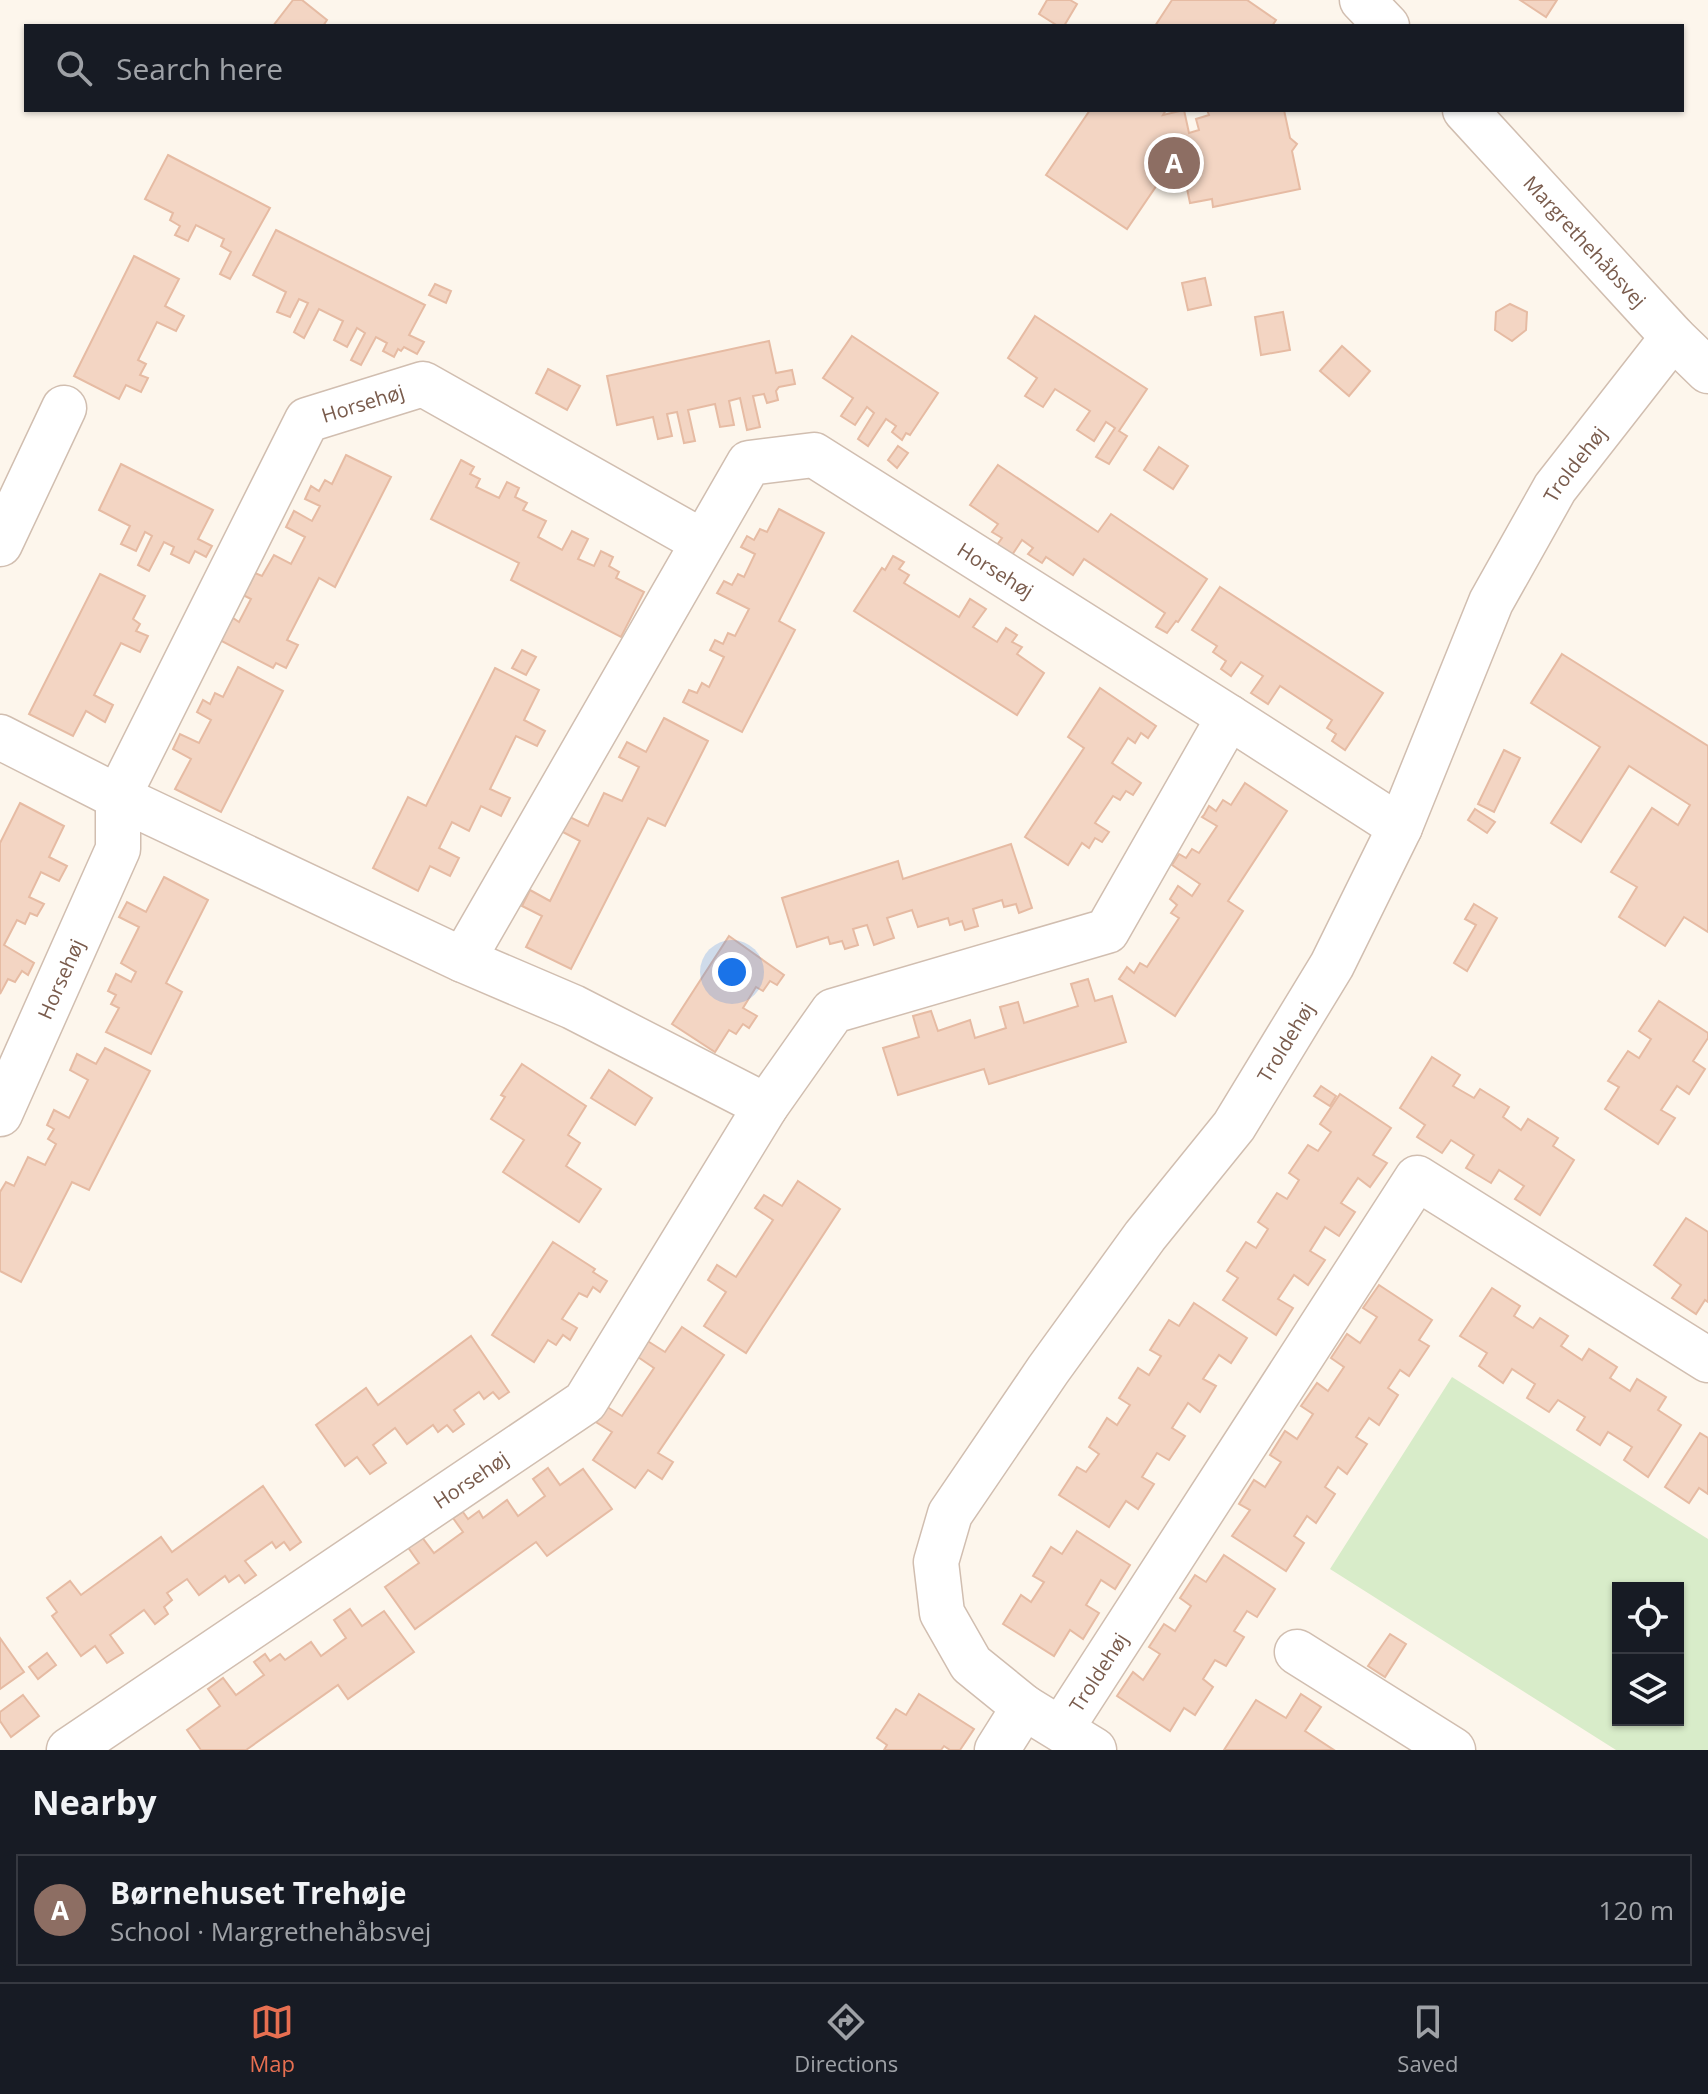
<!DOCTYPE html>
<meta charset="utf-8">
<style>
:root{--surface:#171b24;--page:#20242c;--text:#f1f3f6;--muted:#9ea1a6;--line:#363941;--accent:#e76f51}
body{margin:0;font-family:"Open Sans",sans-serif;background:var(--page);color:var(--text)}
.controls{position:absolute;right:24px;bottom:24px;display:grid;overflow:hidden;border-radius:0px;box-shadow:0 2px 6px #0004}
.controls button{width:72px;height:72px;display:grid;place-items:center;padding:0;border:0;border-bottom:2px solid var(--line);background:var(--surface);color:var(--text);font:40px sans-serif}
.you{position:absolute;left:732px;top:972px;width:28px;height:28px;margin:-20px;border:6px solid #fff;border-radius:50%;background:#1a73e8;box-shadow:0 0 0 12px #1a73e833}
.badge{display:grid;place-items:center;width:52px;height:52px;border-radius:50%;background:var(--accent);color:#fff;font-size:26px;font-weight:700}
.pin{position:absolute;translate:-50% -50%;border:4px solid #fff;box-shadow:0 2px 8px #0006}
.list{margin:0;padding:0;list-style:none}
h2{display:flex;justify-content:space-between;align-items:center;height:104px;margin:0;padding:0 32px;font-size:34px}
h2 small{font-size:26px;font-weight:400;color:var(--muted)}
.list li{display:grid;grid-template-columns:52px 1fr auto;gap:24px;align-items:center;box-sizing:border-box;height:112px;margin:0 16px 16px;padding:0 16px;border:2px solid var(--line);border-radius:0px}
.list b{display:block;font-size:30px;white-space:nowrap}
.list p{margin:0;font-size:26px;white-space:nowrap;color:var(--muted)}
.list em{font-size:26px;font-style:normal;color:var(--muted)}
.icon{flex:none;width:44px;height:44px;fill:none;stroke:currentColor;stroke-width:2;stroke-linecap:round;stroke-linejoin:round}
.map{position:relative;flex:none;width:1708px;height:1750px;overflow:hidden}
.search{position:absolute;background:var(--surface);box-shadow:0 2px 6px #0004;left:24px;right:24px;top:24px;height:88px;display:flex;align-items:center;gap:20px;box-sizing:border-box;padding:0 28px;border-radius:0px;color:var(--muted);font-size:30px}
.sheet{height:232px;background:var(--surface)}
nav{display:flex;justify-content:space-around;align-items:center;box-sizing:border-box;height:112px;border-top:2px solid var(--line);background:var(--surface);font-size:22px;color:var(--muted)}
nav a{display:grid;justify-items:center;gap:4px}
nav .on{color:var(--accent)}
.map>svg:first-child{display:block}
.green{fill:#d8ecc9;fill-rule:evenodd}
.building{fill:#f3d5c3;stroke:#e6bba3;stroke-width:2}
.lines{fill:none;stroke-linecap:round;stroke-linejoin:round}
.minor-casing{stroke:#d1beb0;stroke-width:47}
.minor{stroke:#fff;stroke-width:44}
.labels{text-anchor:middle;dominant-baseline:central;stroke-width:8;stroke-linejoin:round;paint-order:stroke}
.street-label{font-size:20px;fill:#7a5c4d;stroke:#fffaf3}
</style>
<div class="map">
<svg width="1708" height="1750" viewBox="0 0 1708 1750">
<rect width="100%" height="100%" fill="#fdf6ec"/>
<!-- green -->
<path class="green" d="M1452,1377L1708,1539V1750H1616L1330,1569ZM1618,1588H1678V1720H1618Z"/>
<!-- building -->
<g class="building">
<path d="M293,0H302L327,20L323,26H273Z"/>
<path d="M1047,0H1070L1077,4L1064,26H1058L1039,14Z"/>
<path d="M1172,0H1247L1276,20L1272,26H1155Z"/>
<path d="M1520,0H1557L1546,17Z"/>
<path d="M1090,110H1166L1163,115L1184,110L1189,133L1199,130L1196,119L1209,115L1207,110H1284L1290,138L1297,144L1292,151L1300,189L1213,207L1212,199L1190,203L1185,179L1157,185L1127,229L1046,175Z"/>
<path d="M168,155L270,208L230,279L220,274L231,252L221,246L224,239L196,225L188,241L175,235L180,226L170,220L173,213L145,199Z"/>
<path d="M276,230L425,305L409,335L424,342L417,354L404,347L401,351L398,349L394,357L383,351L387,343L376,337L361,365L351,360L365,333L357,328L347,347L334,340L343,321L319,309L304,338L294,332L308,303L299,299L290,317L277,312L286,292L253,275Z"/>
<path d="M134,256L179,279L165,306L184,316L176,331L157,322L138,360L146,364L140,375L148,378L141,392L126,385L119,399L74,376Z"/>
<path d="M1205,278L1211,305L1188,310L1182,283Z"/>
<path d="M435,284L451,291L446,303L429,295Z"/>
<path d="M1510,304L1527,312L1526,330L1512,341L1495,330L1496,312Z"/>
<path d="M1283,312L1290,350L1261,355L1255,317Z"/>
<path d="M1035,316L1147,389L1119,431L1127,436L1109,464L1096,457L1115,428L1106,422L1094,441L1077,430L1090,411L1055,389L1043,407L1025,396L1037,378L1008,358Z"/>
<path d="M852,336L938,393L910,435L906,433L902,440L892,432L896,426L886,419L868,446L858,439L874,413L867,407L855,425L841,416L853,398L823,378Z"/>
<path d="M769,341L776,373L792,370L795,384L779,387L776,391L778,400L767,403L764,394L753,396L760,427L747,430L740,398L729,401L734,425L720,427L715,404L688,410L695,441L684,443L677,412L667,414L672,436L658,439L653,417L617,425L607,376Z"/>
<path d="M1342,346L1370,371L1349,396L1320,371Z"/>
<path d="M548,369L580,386L567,410L536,393Z"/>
<path d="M898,446L908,453L897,468L888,460Z"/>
<path d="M1159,447L1188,466L1173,489L1144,470Z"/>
<path d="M346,455L391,477L335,587L319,578L287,640L298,645L286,668L276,663L273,668L214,637L226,630L233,618L239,622L251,599L237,592L243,580L250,584L255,573L262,576L274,555L291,564L305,537L286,527L294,511L312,521L320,506L305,499L311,486L319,491L325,480L332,484Z"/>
<path d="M461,460L474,467L470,474L480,479L476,487L499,498L507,482L519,488L515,497L527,503L523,510L546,521L538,537L562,550L572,531L588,539L578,559L594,566L601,551L613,557L609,566L619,572L616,578L644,592L621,637L511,580L519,563L431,519Z"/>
<path d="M121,464L213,510L198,539L212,546L206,557L195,551L189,563L171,554L174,547L164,542L149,571L138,565L152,536L145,532L136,551L121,544L130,526L99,510Z"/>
<path d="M998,465L1098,532L1111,514L1207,579L1178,622L1176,621L1167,633L1156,627L1165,613L1084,559L1073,575L1046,557L1042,563L1028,554L1033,548L1022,540L1012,555L997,545L1002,538L992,532L998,524L970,505Z"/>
<path d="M779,509L824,533L779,621L795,630L742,732L683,702L689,690L697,693L702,683L709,687L724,657L710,650L715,640L723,644L728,633L735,636L749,609L717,593L724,581L732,585L738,574L744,577L755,554L741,547L747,536L754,540L760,529L767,532Z"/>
<path d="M893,556L904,562L899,569L909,575L904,583L959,617L970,599L986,609L973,627L997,642L1006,628L1017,635L1012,642L1022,647L1017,654L1044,673L1017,715L854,611L882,568L885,570Z"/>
<path d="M100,574L145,596L133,619L140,624L136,631L148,636L140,652L121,643L94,695L113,705L105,722L86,711L73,736L29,714Z"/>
<path d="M1220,587L1383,693L1345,750L1332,741L1336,734L1327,728L1332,720L1280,686L1268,704L1251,693L1263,676L1241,662L1231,676L1221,669L1226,661L1213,652L1217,646L1192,630Z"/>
<path d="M522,650L536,657L526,675L512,668Z"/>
<path d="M1562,654L1708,746V932L1684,917L1665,946L1619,917L1637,887L1611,872L1652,808L1678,825L1690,805L1629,766L1581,842L1551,823L1600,747L1531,703Z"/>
<path d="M238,667L283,691L221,812L175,789L191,759L173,749L180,734L199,743L211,720L197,712L203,700L210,704L215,693L223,697Z"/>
<path d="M495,668L539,690L524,720L545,731L537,746L516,736L490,789L510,798L501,816L481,806L469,831L452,822L439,848L459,858L450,876L430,866L418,891L373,868L408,797L426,806Z"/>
<path d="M1100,688L1156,726L1148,738L1141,733L1135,743L1128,738L1112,763L1141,783L1133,795L1126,791L1120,800L1113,796L1095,823L1109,832L1102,842L1095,838L1089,848L1082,843L1068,865L1025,837L1084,748L1068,737Z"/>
<path d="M664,718L708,741L665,826L648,818L571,969L526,947L542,916L522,906L530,890L550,901L580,841L561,831L568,816L588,826L604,793L622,801L639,767L619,757L627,742L646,752Z"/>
<path d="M1504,750L1520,758L1494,812L1478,804Z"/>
<path d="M1245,783L1287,811L1228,901L1243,911L1175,1016L1119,979L1127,967L1134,973L1140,963L1147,967L1179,918L1171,913L1177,905L1170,899L1178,886L1192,896L1200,884L1172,865L1179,854L1186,858L1192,849L1199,853L1217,826L1202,817L1204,815L1209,806L1216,811L1223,800L1231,805Z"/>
<path d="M20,803L64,826L49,857L67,866L59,881L41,872L29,897L44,904L37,916L30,913L25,924L17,920L4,945L34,963L28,975L22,971L15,982L8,979L0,994V843Z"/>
<path d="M1475,809L1495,822L1487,833L1468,820Z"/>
<path d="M1011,844L1032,908L1019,913L1016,904L1004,907L1002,900L973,909L978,926L965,930L962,921L950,925L948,918L918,927L912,910L887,918L894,938L874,945L867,925L853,929L858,945L845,949L842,941L830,944L828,937L797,947L782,898L898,861L903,879Z"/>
<path d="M164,877L208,900L166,983L182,992L151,1054L106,1032L119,1008L111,1004L116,995L108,991L116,974L131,982L136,972L121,963L139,927L119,917L127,902L146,912Z"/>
<path d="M1474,904L1497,918L1467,971L1454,963L1476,925L1465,919Z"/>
<path d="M729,936L784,975L777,985L770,981L763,991L756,987L743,1008L757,1016L749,1028L743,1024L736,1034L729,1030L715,1052L672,1024Z"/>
<path d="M1088,979L1095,1001L1112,996L1126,1042L989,1084L984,1069L898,1095L883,1048L919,1037L913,1016L931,1011L938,1031L970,1020L975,1038L1006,1028L1000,1007L1018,1002L1024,1023L1078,1006L1071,984Z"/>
<path d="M1659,1001L1708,1033V1038L1693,1061L1705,1069L1689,1094L1677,1086L1661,1110L1675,1118L1658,1144L1605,1109L1619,1087L1608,1081L1628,1051L1639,1058L1651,1039L1639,1031Z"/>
<path d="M105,1048L150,1071L89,1190L72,1182L21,1282L0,1271V1192L6,1182L14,1186L28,1157L45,1165L56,1144L48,1139L54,1129L47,1125L54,1110L69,1118L88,1080L70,1070L77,1054L96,1064Z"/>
<path d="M1432,1057L1460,1075L1453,1086L1474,1098L1480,1089L1509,1107L1503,1117L1521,1130L1528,1119L1558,1138L1553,1146L1574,1160L1540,1215L1515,1199L1524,1186L1499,1170L1491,1183L1466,1168L1474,1155L1451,1140L1442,1153L1417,1137L1425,1125L1400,1108Z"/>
<path d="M522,1064L586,1106L568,1135L580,1143L566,1166L601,1189L579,1222L503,1172L524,1140L491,1119L505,1097L501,1095Z"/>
<path d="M609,1070L652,1098L635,1125L591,1098Z"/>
<path d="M1321,1086L1336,1096L1330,1106L1314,1096Z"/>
<path d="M1340,1094L1391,1128L1373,1155L1387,1163L1370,1187L1358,1178L1341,1203L1355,1212L1339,1236L1325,1227L1310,1251L1325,1260L1308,1285L1294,1275L1278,1299L1293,1308L1276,1335L1223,1300L1238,1278L1227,1271L1246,1242L1256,1248L1268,1229L1258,1222L1277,1193L1287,1199L1299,1180L1289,1173L1308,1145L1318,1151L1331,1132L1320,1124Z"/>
<path d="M798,1181L840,1209L746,1353L704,1326L726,1292L708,1280L717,1265L736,1277L773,1220L755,1208L764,1195L782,1206Z"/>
<path d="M1686,1218L1708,1232V1302L1705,1300L1696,1314L1672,1298L1681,1285L1654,1265Z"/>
<path d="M553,1242L595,1269L593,1272L607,1281L600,1292L593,1287L587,1297L579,1293L562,1319L577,1328L570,1340L563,1335L556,1345L548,1340L534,1362L492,1335Z"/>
<path d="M1379,1285L1432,1320L1419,1340L1429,1346L1409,1376L1400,1370L1388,1388L1398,1395L1379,1425L1369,1418L1356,1437L1367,1444L1347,1474L1338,1467L1325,1487L1335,1494L1316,1523L1307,1516L1294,1536L1304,1543L1286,1571L1232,1536L1250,1510L1239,1504L1254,1480L1265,1487L1281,1462L1270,1455L1285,1431L1297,1439L1313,1414L1301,1406L1317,1383L1328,1391L1344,1367L1331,1358L1347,1334L1360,1343L1377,1317L1363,1308Z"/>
<path d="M1492,1288L1520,1306L1514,1316L1533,1328L1540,1318L1568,1336L1561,1346L1582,1360L1589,1349L1617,1367L1610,1378L1630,1391L1637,1379L1666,1397L1658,1410L1681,1425L1648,1477L1624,1460L1632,1447L1608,1432L1600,1445L1577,1430L1585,1417L1558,1400L1549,1412L1527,1398L1535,1384L1512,1369L1503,1383L1479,1366L1487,1353L1460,1336Z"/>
<path d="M1194,1303L1247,1338L1231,1363L1219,1355L1203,1379L1216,1386L1200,1412L1188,1403L1172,1428L1185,1436L1169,1460L1157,1453L1142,1477L1154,1484L1138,1509L1126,1501L1109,1527L1059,1495L1077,1467L1086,1472L1099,1454L1089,1447L1107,1418L1117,1425L1130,1405L1119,1398L1138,1368L1149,1375L1161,1356L1150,1350L1169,1320L1179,1326Z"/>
<path d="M682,1327L724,1355L658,1453L673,1462L662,1479L648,1470L635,1488L593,1460L612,1432L594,1421L604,1405L622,1416L654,1368L635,1355L646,1340L665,1352Z"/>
<path d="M471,1336L509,1392L499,1399L493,1392L484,1399L479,1392L454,1410L464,1424L453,1432L447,1425L438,1432L433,1425L407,1444L395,1428L373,1445L386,1463L370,1474L357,1457L345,1466L316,1425L366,1388L378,1405Z"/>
<path d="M1700,1433L1708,1438V1494L1699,1488L1689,1503L1665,1487Z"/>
<path d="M548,1468L560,1485L583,1469L612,1509L547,1556L536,1542L415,1629L385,1587L419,1563L407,1546L421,1536L434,1553L463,1532L453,1518L463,1512L468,1519L479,1511L483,1518L507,1500L518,1516L545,1496L533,1479Z"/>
<path d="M263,1486L301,1542L290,1550L284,1542L276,1548L272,1542L245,1561L256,1575L245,1583L239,1575L229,1582L225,1576L199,1595L187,1579L167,1593L172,1600L164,1607L168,1614L155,1624L144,1610L110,1635L123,1653L107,1663L95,1646L81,1656L52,1616L57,1612L47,1598L70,1581L81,1595L161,1537L172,1552Z"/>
<path d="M1077,1531L1130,1565L1115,1589L1101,1580L1086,1605L1099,1613L1083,1639L1070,1630L1054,1656L1003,1624L1021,1595L1031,1602L1044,1582L1033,1576L1051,1547L1062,1554Z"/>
<path d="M1224,1555L1275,1589L1257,1617L1247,1611L1234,1631L1244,1637L1226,1666L1215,1660L1203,1679L1213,1687L1195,1715L1184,1708L1170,1731L1117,1696L1133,1672L1143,1680L1160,1654L1149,1647L1164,1624L1175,1631L1191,1606L1180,1598L1195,1575L1206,1582Z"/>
<path d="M350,1609L362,1626L384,1611L414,1652L348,1699L338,1685L246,1750H201L187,1730L220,1706L208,1689L223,1678L236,1695L264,1675L254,1662L265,1654L270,1661L280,1654L285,1660L311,1642L321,1656L346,1638L334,1620Z"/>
<path d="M1390,1634L1406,1644L1385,1677L1368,1666Z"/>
<path d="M0,1638L24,1672L0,1689Z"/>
<path d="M47,1653L56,1665L38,1679L29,1667Z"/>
<path d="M919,1694L974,1729L960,1750H950L944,1746L941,1750H884L887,1745L877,1738L896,1709L906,1715Z"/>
<path d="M1301,1694L1321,1707L1305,1731L1334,1750H1224L1256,1700L1286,1718Z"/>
<path d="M23,1695L39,1716L11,1737L0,1721V1712Z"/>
</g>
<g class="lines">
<!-- minor casing -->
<g class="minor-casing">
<g id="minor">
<path d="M1362,0L1387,26"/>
<path id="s1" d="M1465,110L1673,337L1708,371"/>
<path d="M0,544L64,408"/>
<path d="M0,737L118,797L463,960L573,1007L766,1106"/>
<path id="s2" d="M463,960L749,463L814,455L1229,717L1400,827"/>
<path id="s3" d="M0,1114L118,849V797L307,420L423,384L703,542"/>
<path d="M1297,1652L1453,1750"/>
<path id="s4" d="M1061,1729L1417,1178L1708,1360"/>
<path id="s5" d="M69,1750L585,1402L766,1106L833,1011L1107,931L1229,717"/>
<path d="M997,1750L1024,1707"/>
<path id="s6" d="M1094,1750L1024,1707L971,1664L942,1613L936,1562L950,1514L1048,1370L1145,1236L1234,1126L1332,965L1400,827L1491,602L1555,488L1673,337"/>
</g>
</g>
<!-- minor -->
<use href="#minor" class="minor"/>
</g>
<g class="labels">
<!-- street labels -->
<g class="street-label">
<text stroke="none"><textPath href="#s1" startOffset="178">Margrethehåbsvej</textPath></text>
<text stroke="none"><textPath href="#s3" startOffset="822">Horsehøj</textPath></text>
<text stroke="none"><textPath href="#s6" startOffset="1538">Troldehøj</textPath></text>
<text stroke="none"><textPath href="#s2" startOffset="854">Horsehøj</textPath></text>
<text stroke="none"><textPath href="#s3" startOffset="148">Horsehøj</textPath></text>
<text stroke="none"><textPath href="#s6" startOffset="890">Troldehøj</textPath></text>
<text stroke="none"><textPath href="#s5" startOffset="484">Horsehøj</textPath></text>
<text stroke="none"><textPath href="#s4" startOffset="68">Troldehøj</textPath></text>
</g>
</g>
</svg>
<div class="controls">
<button><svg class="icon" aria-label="locate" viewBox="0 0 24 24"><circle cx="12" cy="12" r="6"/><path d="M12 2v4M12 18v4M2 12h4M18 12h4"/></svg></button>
<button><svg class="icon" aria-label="layers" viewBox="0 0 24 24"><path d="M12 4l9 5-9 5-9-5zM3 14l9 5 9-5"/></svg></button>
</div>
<div class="you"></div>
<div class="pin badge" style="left:1174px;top:163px;background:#8d6e63">A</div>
<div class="search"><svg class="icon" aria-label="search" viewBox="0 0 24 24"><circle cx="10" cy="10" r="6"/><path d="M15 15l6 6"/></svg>Search here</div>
</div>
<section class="sheet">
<h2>Nearby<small></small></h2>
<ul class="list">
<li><span class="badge" style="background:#8d6e63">A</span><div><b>Børnehuset Trehøje</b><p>School · Margrethehåbsvej</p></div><em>120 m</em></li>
</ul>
</section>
<nav>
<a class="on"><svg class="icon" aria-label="map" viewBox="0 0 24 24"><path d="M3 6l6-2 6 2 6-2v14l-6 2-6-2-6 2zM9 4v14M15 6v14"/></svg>Map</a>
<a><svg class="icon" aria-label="directions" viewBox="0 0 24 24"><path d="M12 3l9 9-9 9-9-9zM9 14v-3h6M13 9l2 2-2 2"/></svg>Directions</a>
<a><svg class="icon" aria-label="saved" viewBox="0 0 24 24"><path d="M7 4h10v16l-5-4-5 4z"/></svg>Saved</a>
</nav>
